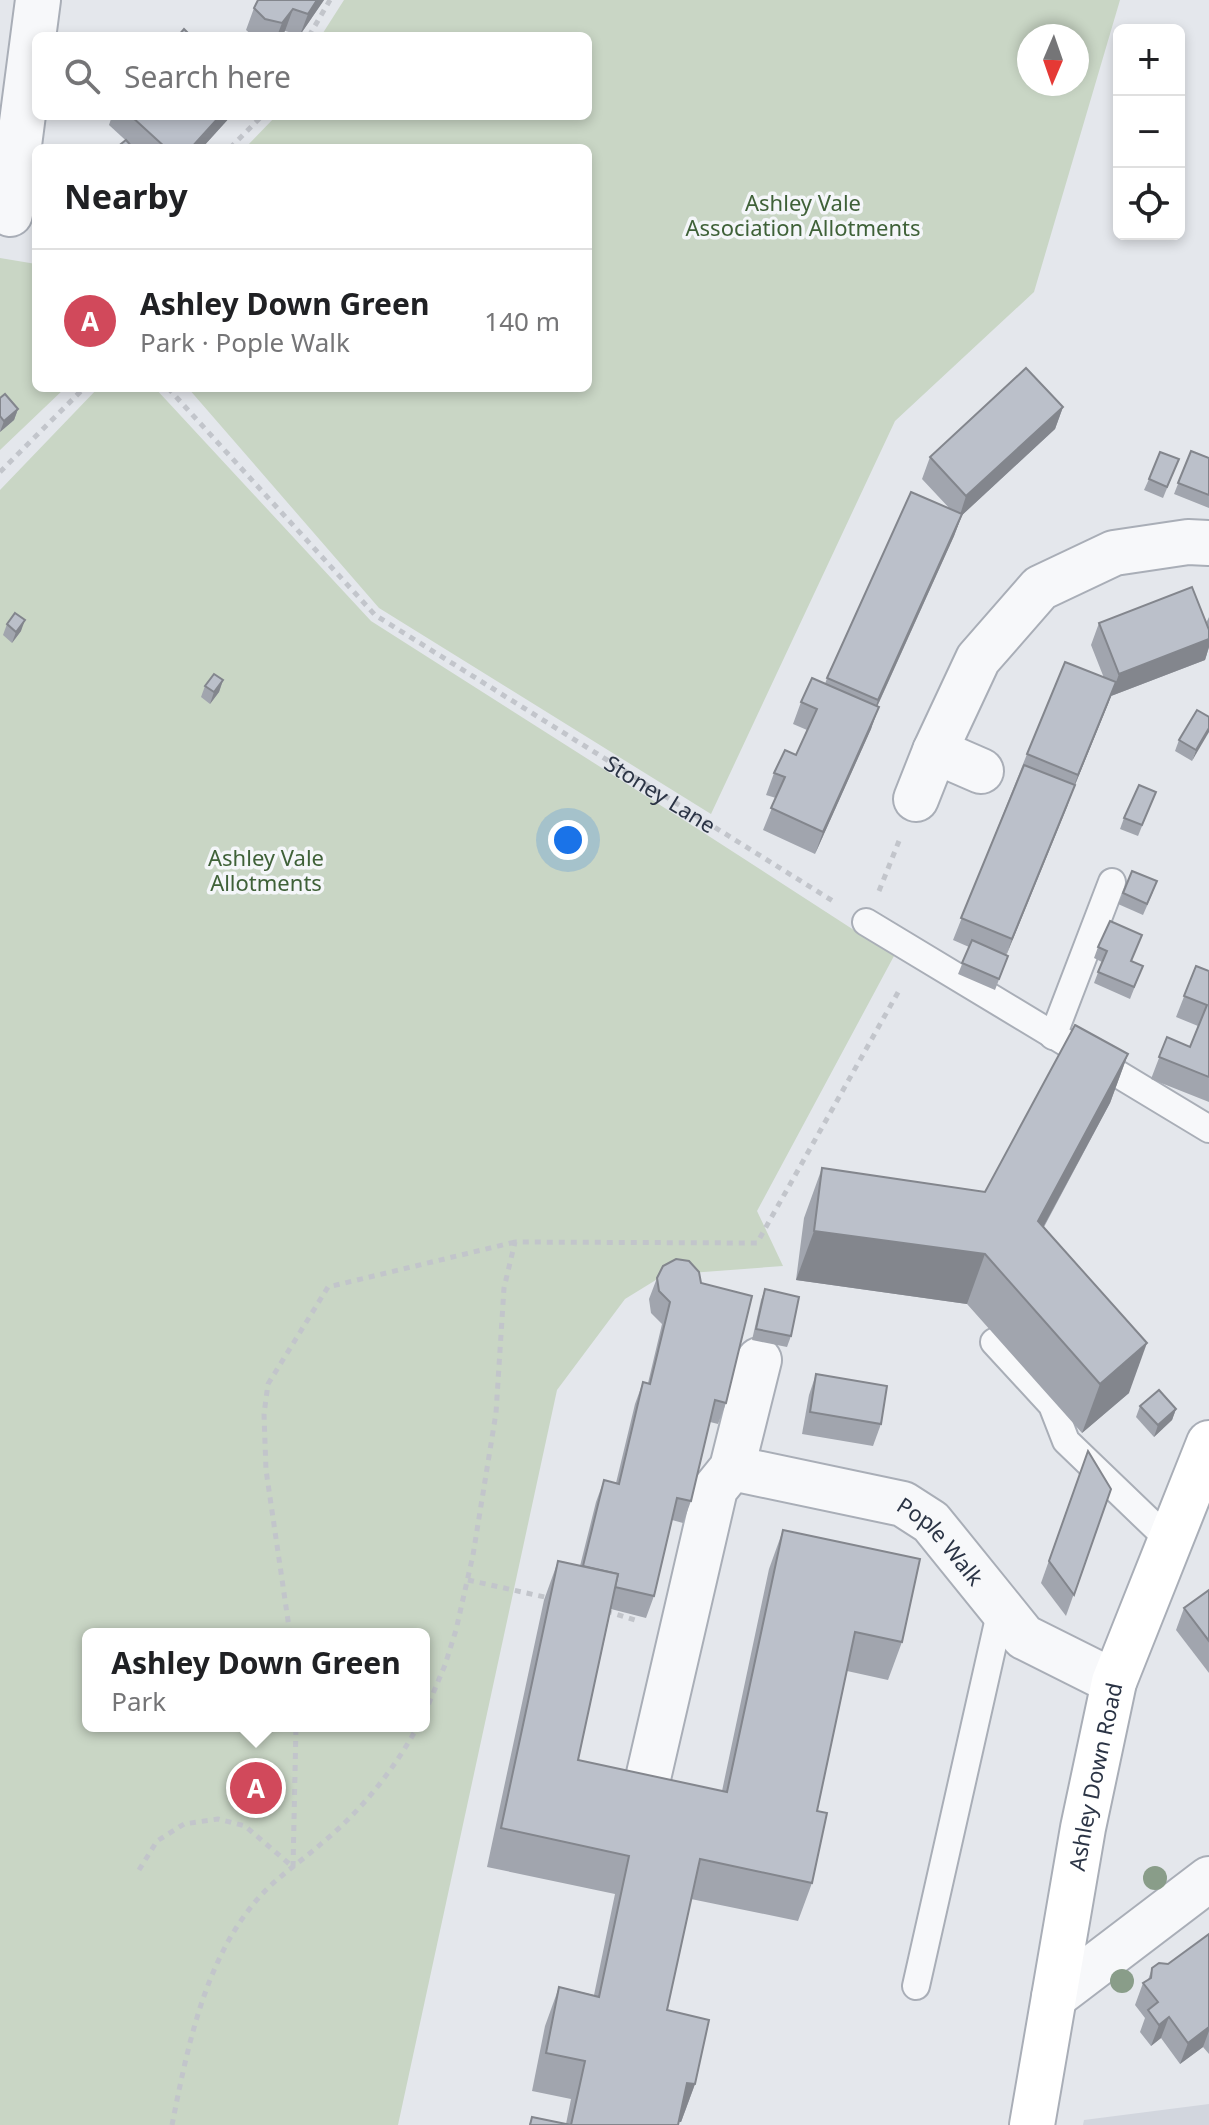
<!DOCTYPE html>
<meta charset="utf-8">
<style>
:root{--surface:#fff;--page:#f2f2f2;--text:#202124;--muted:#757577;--line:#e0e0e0;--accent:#d1495b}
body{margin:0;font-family:"Noto Sans",sans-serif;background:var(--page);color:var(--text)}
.controls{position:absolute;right:24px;top:24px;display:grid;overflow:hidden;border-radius:12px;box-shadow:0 4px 12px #0003}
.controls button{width:72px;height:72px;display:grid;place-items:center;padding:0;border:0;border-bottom:2px solid var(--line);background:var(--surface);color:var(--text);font:40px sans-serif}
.compass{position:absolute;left:1017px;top:24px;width:72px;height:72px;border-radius:50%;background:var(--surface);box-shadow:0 4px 12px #0003;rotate:182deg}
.you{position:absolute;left:568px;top:840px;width:28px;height:28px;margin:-20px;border:6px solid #fff;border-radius:50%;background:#1a73e8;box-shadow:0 0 0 12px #1a73e833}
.badge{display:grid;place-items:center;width:52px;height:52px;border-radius:50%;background:var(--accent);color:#fff;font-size:26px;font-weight:700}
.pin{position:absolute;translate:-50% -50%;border:4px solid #fff;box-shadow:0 2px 8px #0006}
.popup{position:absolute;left:82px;top:1628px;width:348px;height:104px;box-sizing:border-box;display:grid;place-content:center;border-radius:12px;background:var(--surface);filter:drop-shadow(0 2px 6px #0005);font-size:26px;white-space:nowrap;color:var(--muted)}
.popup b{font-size:30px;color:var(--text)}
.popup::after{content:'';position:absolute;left:50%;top:100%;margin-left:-16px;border:16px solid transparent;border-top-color:var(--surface)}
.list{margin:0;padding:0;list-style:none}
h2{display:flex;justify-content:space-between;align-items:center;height:104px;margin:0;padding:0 32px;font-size:34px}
h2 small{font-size:26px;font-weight:400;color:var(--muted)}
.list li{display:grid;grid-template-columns:52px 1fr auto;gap:24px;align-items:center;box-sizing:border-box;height:144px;padding:0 32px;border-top:2px solid var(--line)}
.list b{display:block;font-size:30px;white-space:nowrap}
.list p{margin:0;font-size:26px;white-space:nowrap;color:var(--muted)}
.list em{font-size:26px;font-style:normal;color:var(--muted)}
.icon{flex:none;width:44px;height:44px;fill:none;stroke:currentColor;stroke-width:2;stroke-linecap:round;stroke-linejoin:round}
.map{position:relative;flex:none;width:1209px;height:2125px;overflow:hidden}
.search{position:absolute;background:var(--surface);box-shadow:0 4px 12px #0003;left:32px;top:32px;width:560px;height:88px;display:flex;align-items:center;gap:20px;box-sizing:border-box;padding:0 28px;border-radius:12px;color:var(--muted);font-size:30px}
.panel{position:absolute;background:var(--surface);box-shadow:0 4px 12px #0003;left:32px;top:144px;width:560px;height:248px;border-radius:12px}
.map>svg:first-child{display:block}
.built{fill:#d2d6de}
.green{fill:#c9d6c5;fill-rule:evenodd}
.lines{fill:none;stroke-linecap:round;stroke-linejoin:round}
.lane-casing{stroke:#a9aeb7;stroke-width:30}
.street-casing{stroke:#a9aeb7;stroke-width:48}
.secondary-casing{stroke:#a9aeb7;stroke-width:48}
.path{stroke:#c2c5cb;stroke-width:5;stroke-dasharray:6 6;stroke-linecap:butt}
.lane{stroke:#f7f8fa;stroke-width:26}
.street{stroke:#f7f8fa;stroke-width:44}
.secondary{stroke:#fff;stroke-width:44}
.tree{fill:#899d89}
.wall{fill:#a1a5ae}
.shaded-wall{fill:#83868d}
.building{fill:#bbc0ca;stroke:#83868d;stroke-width:2}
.labels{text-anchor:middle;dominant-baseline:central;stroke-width:7;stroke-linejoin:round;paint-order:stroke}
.park-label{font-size:22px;fill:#3f6138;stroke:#f4f6f9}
.street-label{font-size:22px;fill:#2b3445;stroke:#f4f6f9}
</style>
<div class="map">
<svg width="1209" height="2125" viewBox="0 0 1209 2125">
<rect width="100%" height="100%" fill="#e4e7ec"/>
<!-- built -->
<path class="built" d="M1209,2104V2125H1083L1084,2120Z"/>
<!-- green -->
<g class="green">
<path d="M344,0H1120L1034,292L895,421L711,814L379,608L188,388H588V148H245L276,116H588V36H321ZM1077,36V84H1029V36Z"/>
<path d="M0,258L36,264V388H65L0,450Z"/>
<path d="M98,388H155L371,621L704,833L894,956L757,1211L783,1266L664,1275L625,1299L557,1390L398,2125H0V490ZM88,1634H424V1726H88Z"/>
</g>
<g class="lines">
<!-- lane casing -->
<g class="lane-casing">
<g id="lane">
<path d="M866,922L1209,1129"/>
<path d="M1053,1036L1112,882"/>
<path d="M994,1342L1052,1405L1066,1441L1171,1542"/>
<path d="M916,1986L1001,1609"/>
</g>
</g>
<!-- street casing -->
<g class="street-casing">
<g id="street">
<path d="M10,214L38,0"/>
<path d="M935,751L981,771"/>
<path d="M916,799L935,751L978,659L1040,588L1114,553L1188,542L1209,543"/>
<path id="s2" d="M732,1468L903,1504L931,1522L1024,1637L1114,1682"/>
<path d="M646,1787L715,1489L732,1468L759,1360"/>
<path d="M1054,1997L1209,1879"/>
</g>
</g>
<!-- secondary casing -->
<g class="secondary-casing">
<g id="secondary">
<path id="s3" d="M1032,2125L1083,1828L1114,1682L1209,1443"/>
</g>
</g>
<!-- path -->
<g class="path">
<path d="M309,36L330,0"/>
<path d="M230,148L262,116"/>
<path id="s1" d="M168,388L375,615L836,903"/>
<path d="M0,472L84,388"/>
<path d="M879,891L899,841"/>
<path d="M468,1580L549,1598"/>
<path d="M606,1611L638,1621"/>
<path d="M290,1634L266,1470L264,1414L268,1384L328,1287L515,1242"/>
<path d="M424,1715L445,1665L456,1630L473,1555L496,1413L504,1288L515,1242L757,1243L901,987"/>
<path d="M293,1867L296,1726"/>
<path d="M139,1870L157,1841L184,1824L218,1819L245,1826L293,1867"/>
<path d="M172,2125C188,2045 206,1951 266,1890C283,1873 304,1859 322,1843C362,1810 393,1771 418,1726"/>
</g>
<!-- lane -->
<use href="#lane" class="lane"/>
<!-- street -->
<use href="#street" class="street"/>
<!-- secondary -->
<use href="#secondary" class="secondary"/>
</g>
<!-- trees -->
<g class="tree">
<circle cx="1155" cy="1878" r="12"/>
<circle cx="1122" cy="1981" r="12"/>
</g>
<!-- wall -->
<g class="wall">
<path d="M324,0L300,35L285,31L281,36H253L246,30L254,8Z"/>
<path d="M112,116H231L202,148H134L109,125Z"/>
<path d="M0,398L18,409L14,420L0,432Z"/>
<path d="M1063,407L1055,429L962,515L954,536L877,707L871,729L815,854L763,830L776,798L766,795L774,773L796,755L807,730L793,724L801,702L825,684L827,678L951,510L922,479L930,457Z"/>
<path d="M1191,451L1209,458V508L1174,494Z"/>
<path d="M1179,459L1163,498L1144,490L1149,479Z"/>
<path d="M1209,617V647L1205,660L1111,696L1006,955L1008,956L995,990L958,974L969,947L953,940L1027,754L1104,678L1091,645L1099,623H1206Z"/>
<path d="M7,624L21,631L12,643L3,635Z"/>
<path d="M223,680L219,692L210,704L201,697L205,686Z"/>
<path d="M1209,717L1192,761L1175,751L1179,740Z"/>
<path d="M1156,792L1138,836L1120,829L1124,818Z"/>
<path d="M1153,892L1143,915L1118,904L1123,893Z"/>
<path d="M1098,947L1143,966L1130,999L1094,983L1102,962L1094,958Z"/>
<path d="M1196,966L1209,971V1102L1151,1079L1167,1037L1190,1047L1198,1026L1176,1017Z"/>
<path d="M1128,1054L1110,1103L1044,1227L1129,1393L1082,1433L967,1304L796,1280L804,1218L822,1168L985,1192Z"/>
<path d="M657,1278L726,1403L718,1424L710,1422L691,1501L683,1523L672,1520L654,1596L646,1618L611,1609L578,1760L722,1791L769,1569L783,1530L902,1642L888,1680L847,1671L817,1811L812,1883L798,1921L691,1899L667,2010L695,2084L681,2122H679L678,2125H529L532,2117L566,2124L571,2099L532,2091L545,2026L559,1987L594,1995L615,1894L487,1867L544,1600L558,1561L580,1566L596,1502L604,1480L616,1483L635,1404L643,1382L648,1383L662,1324L651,1313L649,1299Z"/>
<path d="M765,1289L791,1336L787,1347L752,1340L761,1300Z"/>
<path d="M816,1374L881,1424L873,1446L802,1434L809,1395Z"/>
<path d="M1140,1406L1176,1409L1172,1420L1154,1437L1136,1417Z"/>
<path d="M1088,1451L1111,1489L1066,1616L1041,1583Z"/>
<path d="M1209,1590V1673L1176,1630L1184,1608Z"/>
<path d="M1209,1934V2054L1203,2047L1180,2064L1161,2038L1151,2046L1140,2032L1145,2018L1135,2005L1143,1983L1148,1980L1152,1968L1168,1964Z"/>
</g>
<!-- shaded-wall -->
<g class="shaded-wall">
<path d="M317,0H324L300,35L308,14Z"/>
<path d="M293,9L285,31L281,36H277L282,23Z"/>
<path d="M220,116H231L202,148H191Z"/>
<path d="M1063,407L1055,429L959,518L966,496Z"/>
<path d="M18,409L14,420L0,432L4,421Z"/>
<path d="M962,515L954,536L870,722L878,700Z"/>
<path d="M25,620L21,631L12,643L16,632Z"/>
<path d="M1209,639V647L1205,660L1111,696L1119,674Z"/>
<path d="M223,680L219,692L210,704L214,692Z"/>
<path d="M1116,682L1108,704L1070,797L1078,775Z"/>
<path d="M879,707L871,729L815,854L823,832Z"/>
<path d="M1209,728V732L1192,761L1196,750Z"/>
<path d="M1075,785L1067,807L1004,961L1012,939Z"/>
<path d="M1128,1054L1110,1103L1020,1270L1038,1221Z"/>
<path d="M814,1231L985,1254L967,1304L796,1280Z"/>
<path d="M1147,1343L1129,1393L1082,1433L1100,1384Z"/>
<path d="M1176,1409L1172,1420L1154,1437L1158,1425Z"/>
<path d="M1169,2017L1161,2038L1151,2046L1159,2025Z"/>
<path d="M1209,2027V2031L1203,2047L1180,2064L1188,2043Z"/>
<path d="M687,2083L695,2084L681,2122L673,2121Z"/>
</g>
<!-- building -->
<g class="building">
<path d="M258,0H317L308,14L293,9L282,23L265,19L254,8Z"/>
<path d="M184,29L191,36H178Z"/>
<path d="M131,116H220L191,148H166Z"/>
<path d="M126,140L133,148H116Z"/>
<path d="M1026,368L1063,407L966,496L930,457Z"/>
<path d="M5,394L18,409L4,421L0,416V398Z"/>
<path d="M1191,451L1209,458V495L1178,483Z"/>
<path d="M1160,452L1179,459L1167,487L1149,479Z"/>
<path d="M911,492L962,514L878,700L827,678Z"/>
<path d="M1192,587L1209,630V639L1119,674L1099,623Z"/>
<path d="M15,613L25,620L16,632L7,624Z"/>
<path d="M1065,662L1116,682L1078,775L1027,754Z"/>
<path d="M214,674L223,680L214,692L205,686Z"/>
<path d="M812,678L879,707L823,832L771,808L785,777L774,773L785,750L796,755L817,709L801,702Z"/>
<path d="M1197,710L1209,717V728L1196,750L1179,740Z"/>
<path d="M1024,765L1075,785L1012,939L961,918Z"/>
<path d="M1139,785L1156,792L1142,825L1124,818Z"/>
<path d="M1132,871L1157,881L1147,904L1123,893Z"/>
<path d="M1110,921L1142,935L1131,961L1143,966L1134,987L1098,972L1107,951L1098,947Z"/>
<path d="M972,940L1008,956L999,979L962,963Z"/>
<path d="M1196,966L1209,971V1077L1159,1057L1167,1037L1190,1047L1207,1005L1184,996Z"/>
<path d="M1075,1025L1128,1054L1038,1221L1147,1343L1100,1384L985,1254L814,1231L822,1168L985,1192Z"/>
<path d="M676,1259L689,1261L699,1272L701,1283L752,1296L726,1403L715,1400L691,1501L677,1498L654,1596L615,1587L618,1574L583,1566L604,1480L619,1484L643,1382L650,1384L670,1302L659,1291L657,1278L663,1266Z"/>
<path d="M765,1289L799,1297L791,1336L756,1329Z"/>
<path d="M816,1374L887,1386L881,1424L810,1412Z"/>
<path d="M1159,1390L1176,1409L1158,1425L1140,1406Z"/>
<path d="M1088,1451L1111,1489L1074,1595L1049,1561Z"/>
<path d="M783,1530L920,1559L902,1642L855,1632L817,1811L827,1813L812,1883L700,1859L667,2010L709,2020L695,2084L687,2083L678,2125H571L585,2061L546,2053L559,1987L599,1997L629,1856L501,1828L558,1561L618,1574L578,1760L727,1792Z"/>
<path d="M1209,1590V1641L1184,1608Z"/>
<path d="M1209,1934V2027L1188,2043L1169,2017L1159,2025L1148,2010L1158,2002L1143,1983L1151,1978L1152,1968L1159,1963L1168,1964Z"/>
<path d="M532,2117L571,2125H530Z"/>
</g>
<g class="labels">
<!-- park labels -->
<g class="park-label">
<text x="803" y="202">Ashley Vale<tspan x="803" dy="25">Association Allotments</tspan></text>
<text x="266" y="857">Ashley Vale<tspan x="266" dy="25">Allotments</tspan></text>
</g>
<!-- street labels -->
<g class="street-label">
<text stroke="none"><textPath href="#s1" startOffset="644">Stoney Lane</textPath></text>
<text stroke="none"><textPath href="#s2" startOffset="228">Pople Walk</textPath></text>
<text stroke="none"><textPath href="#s3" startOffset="354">Ashley Down Road</textPath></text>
</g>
</g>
</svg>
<div class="controls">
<button>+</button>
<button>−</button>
<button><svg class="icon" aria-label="locate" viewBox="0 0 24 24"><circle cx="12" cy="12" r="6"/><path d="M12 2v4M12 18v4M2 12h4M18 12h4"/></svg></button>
</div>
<svg class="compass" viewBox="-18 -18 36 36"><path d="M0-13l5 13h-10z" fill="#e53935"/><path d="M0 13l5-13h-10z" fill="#757577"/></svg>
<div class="you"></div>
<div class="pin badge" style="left:256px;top:1788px">A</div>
<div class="popup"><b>Ashley Down Green</b>Park</div>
<div class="search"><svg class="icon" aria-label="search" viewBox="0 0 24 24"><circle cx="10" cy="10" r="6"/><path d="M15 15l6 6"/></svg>Search here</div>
<section class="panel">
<h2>Nearby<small></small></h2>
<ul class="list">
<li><span class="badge">A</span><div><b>Ashley Down Green</b><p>Park · Pople Walk</p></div><em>140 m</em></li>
</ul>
</section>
</div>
